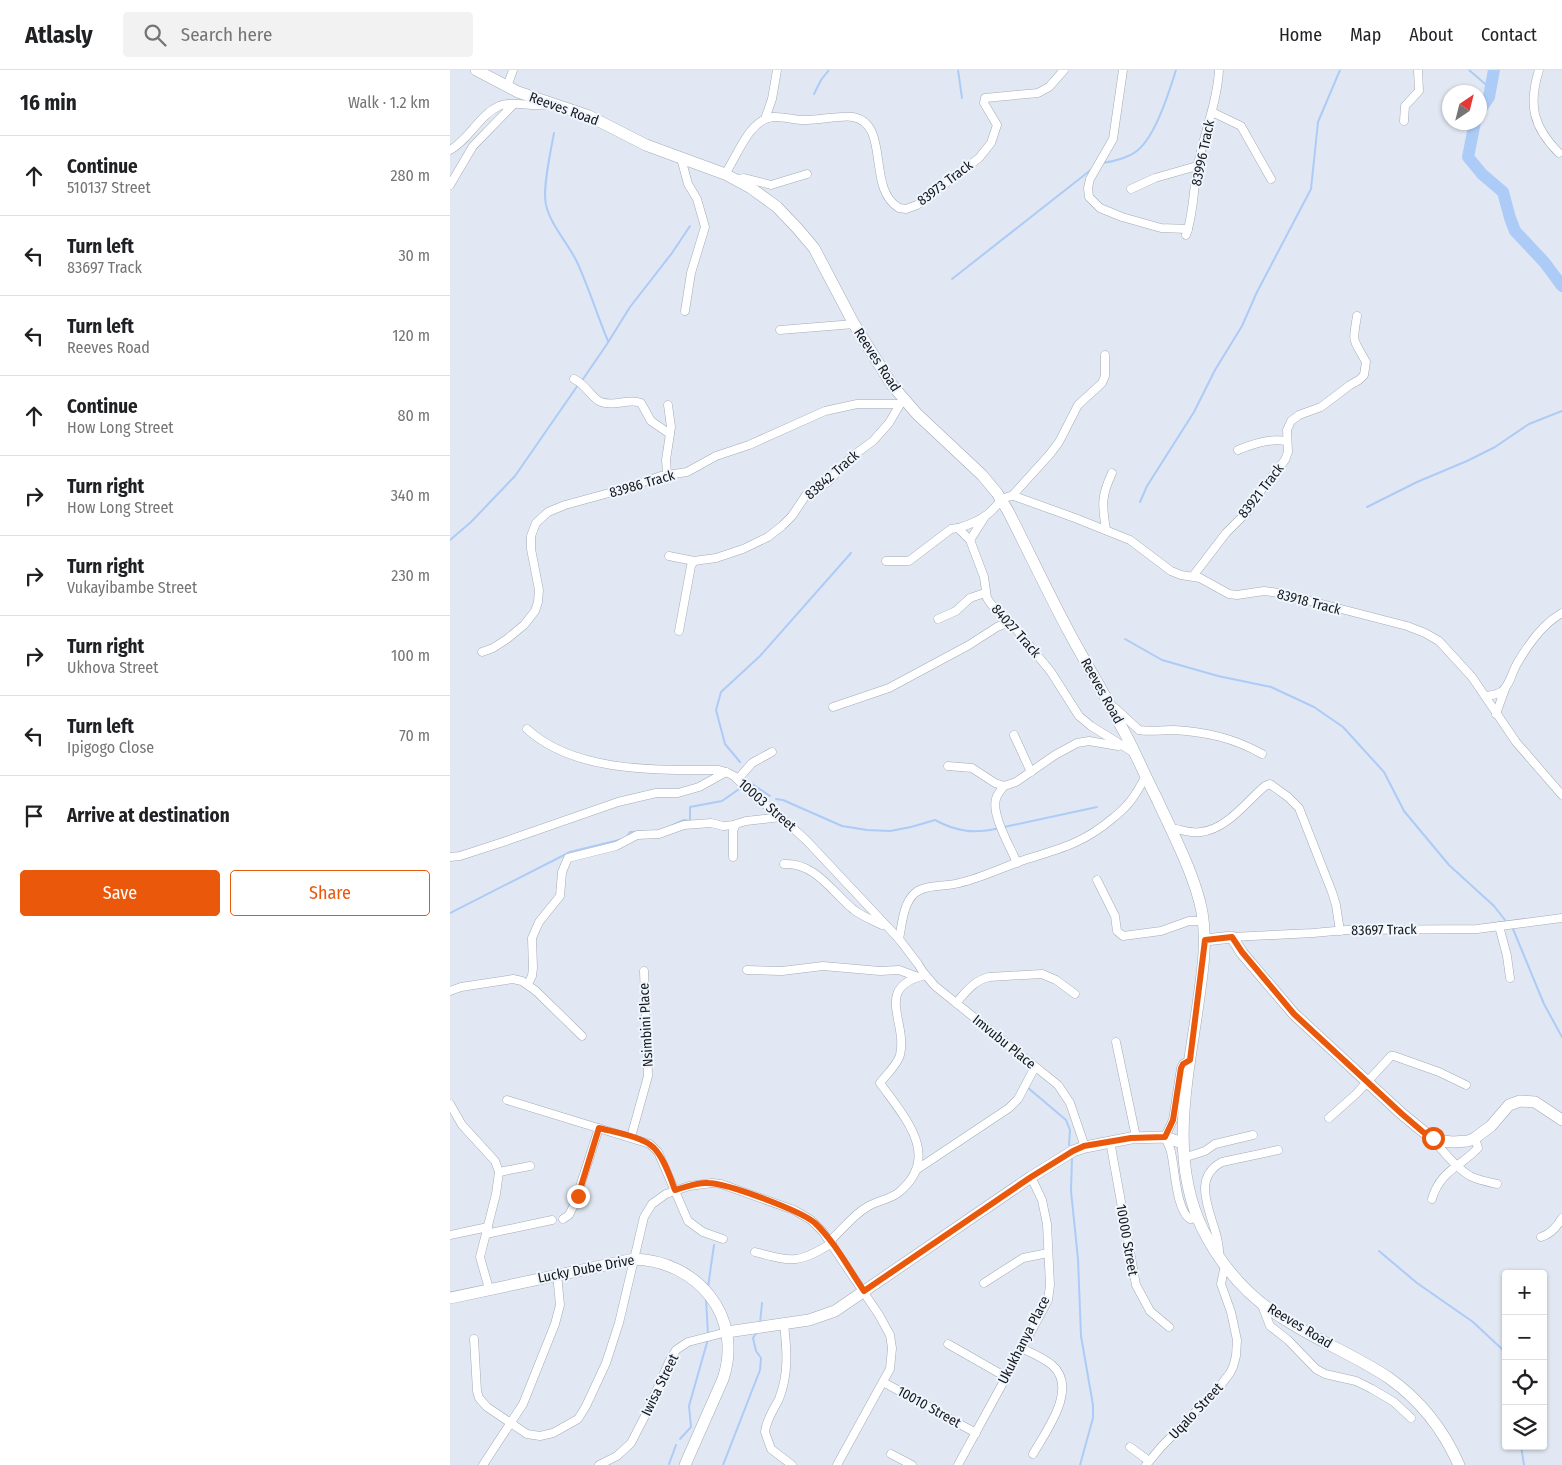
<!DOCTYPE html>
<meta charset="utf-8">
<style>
:root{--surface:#fff;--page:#f2f2f2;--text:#202124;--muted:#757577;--line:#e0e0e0;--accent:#ea580c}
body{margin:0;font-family:"Fira Sans Condensed",sans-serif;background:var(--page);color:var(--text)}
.controls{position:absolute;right:15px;bottom:15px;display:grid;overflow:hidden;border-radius:5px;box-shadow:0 1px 4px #0004}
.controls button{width:45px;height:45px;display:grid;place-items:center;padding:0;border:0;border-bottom:1px solid var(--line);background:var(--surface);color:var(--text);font:25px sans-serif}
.compass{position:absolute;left:992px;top:15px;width:45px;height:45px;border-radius:50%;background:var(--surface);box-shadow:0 1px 4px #0004;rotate:35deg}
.stop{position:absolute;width:15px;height:15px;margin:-11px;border:4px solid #ea580c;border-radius:50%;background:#fff}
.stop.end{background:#ea580c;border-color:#fff;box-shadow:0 1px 5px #0008}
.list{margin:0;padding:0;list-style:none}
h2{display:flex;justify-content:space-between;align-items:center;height:65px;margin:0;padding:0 20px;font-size:21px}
h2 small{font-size:16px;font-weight:400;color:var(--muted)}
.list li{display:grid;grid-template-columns:32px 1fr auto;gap:15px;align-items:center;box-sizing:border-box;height:80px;padding:0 20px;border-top:1px solid var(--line)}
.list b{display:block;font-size:19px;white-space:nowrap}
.list p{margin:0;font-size:16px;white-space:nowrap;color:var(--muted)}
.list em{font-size:16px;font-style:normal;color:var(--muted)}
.actions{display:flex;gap:10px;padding:15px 20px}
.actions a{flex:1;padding:11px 0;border:1px solid var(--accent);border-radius:5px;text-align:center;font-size:18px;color:var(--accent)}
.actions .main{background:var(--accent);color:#fff}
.icon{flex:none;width:28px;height:28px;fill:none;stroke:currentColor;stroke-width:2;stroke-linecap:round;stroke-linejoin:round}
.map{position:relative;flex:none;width:1112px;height:1395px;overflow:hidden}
header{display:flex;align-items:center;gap:30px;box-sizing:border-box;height:70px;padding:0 25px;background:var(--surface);border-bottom:1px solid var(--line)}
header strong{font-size:24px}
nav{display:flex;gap:28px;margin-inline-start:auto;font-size:18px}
.search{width:350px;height:45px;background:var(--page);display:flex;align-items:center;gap:12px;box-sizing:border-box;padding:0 18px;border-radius:5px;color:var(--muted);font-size:19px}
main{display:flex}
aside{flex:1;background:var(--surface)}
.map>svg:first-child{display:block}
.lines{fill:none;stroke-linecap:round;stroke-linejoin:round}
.stream{stroke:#adcbf7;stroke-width:2}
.river{stroke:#adcbf7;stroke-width:12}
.street-casing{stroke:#a4abb5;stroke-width:9}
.secondary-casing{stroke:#a4abb5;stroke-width:12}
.street{stroke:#fff;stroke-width:8}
.secondary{stroke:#fff;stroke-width:11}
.route{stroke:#ea580c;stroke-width:6}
.labels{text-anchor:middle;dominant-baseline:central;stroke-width:4;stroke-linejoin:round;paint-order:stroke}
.street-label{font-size:14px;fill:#16181c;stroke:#f0f6fe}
</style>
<header>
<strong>Atlasly</strong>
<div class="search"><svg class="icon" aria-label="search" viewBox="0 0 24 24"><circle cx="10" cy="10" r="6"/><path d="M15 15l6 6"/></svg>Search here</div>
<nav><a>Home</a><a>Map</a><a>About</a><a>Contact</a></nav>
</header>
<main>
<aside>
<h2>16 min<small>Walk · 1.2 km</small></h2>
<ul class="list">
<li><svg class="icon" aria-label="ahead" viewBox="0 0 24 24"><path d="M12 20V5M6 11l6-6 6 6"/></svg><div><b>Continue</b><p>510137 Street</p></div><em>280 m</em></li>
<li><svg class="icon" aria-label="left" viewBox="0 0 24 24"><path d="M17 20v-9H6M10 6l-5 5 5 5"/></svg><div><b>Turn left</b><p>83697 Track</p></div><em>30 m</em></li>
<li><svg class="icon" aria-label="left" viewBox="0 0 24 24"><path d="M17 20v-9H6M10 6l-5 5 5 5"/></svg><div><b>Turn left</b><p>Reeves Road</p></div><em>120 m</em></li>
<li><svg class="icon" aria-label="ahead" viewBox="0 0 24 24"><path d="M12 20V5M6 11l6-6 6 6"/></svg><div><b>Continue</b><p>How Long Street</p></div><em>80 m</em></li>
<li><svg class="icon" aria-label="right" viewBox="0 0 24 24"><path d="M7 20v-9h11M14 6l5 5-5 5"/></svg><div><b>Turn right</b><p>How Long Street</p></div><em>340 m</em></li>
<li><svg class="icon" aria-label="right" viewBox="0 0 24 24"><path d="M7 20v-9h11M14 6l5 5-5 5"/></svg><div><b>Turn right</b><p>Vukayibambe Street</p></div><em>230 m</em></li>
<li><svg class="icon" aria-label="right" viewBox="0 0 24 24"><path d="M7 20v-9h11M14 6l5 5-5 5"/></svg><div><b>Turn right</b><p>Ukhova Street</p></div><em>100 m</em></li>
<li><svg class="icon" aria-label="left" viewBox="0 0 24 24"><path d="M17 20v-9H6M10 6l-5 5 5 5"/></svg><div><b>Turn left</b><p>Ipigogo Close</p></div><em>70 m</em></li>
<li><svg class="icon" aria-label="arrive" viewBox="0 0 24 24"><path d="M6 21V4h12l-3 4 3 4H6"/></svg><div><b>Arrive at destination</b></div></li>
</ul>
<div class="actions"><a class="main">Save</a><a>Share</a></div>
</aside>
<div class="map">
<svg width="1112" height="1395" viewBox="0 0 1112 1395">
<rect width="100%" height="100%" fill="#e1e8f3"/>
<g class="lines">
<!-- stream -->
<g class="stream">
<path d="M508,0L512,28"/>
<path d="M1019,0L1041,19"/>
<path d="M364,24L371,10L379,0"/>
<path d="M104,63C101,80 92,119 96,135C101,156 118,173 127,192C139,218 147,245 158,271"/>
<path d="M652,93C663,92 680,87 688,80C706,65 719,22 726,0"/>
<path d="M502,209L642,99"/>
<path d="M131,312L157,274L180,237L222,183L240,156"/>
<path d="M690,432L697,416L744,342L765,300L792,256L807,222L861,119L868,52L890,0"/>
<path d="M917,437L967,412L1017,391L1045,377L1079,354L1112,341"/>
<path d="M0,470L21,452L65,406L128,315"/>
<path d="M675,569L712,590L768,606L821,617L864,637L893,657L934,702L954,741L999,795L1044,836L1055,850"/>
<path d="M290,692L275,674L266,640L271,622L310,586L401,483"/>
<path d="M296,710L320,726"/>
<path d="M326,729L333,730L392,756L417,760L440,761L461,757L485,750C507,762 525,764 549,758"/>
<path d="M221,756L234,750L240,751V737L272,731L292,717"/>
<path d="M554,757L647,737"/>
<path d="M177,767L180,762L207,761"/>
<path d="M0,843L120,782L173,769"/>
<path d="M1063,859L1094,934L1112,967"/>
<path d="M577,1017L616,1050L620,1060L619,1075"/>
<path d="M622,1087L621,1121L628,1189L631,1266L643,1335V1348L630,1395"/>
<path d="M929,1181L967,1213L1023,1252L1053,1280L1056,1293"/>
<path d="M258,1217L264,1175"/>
<path d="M256,1229L258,1265"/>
<path d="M310,1253L312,1233"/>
<path d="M230,1369L241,1357L239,1336L258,1269"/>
<path d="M1071,1376L1074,1395"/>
<path d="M219,1394L226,1375"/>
<path d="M273,1395L310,1300L311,1288L306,1281L303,1268L307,1262"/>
</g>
<!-- river -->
<g class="river">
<path d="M1030,40L1039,27L1044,0"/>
<path d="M1025,52L1018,87L1032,104L1053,122L1060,148L1065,161L1095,193L1112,216"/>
</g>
<!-- street casing -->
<g class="street-casing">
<g id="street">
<path d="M673,0L663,69L640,109L638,118L639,127L650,138L672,147L711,158L738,159"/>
<path d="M1089,0C1078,35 1083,57 1109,83"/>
<path d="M57,17L63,0"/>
<path d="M762,42L791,56L821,109"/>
<path d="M315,49L322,29L327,0"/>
<path d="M954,51L955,36L969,21L968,0"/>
<path d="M0,80C19,70 29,45 49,36C65,30 82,38 99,34"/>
<path d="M231,88L238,114L247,129L255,157L241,203L235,241"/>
<path d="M275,104C287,87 299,49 323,47C334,46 346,51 357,50C370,50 392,45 403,47C441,54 416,119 449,138L456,139L467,135L529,88L541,73L547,55L534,33L535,28L588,23L599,17L614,0"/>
<path d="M286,110L294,108L321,115L357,104"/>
<path d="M0,115L23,76L64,34"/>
<path d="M681,119L705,108L747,96"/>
<path d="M736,165C744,143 743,118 748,95C754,63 767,33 769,0"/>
<path d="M330,260L404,254"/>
<path d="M124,309C137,315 141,328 151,332C165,337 178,328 191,333L201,351L220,364"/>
<path d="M788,380C802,374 821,368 836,371"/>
<path d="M217,404L216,390L221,357L218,335"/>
<path d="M562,426L600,384L609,372L628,335L652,313L655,306V285"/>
<path d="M656,460C652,435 651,426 662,403"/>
<path d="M520,470L534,448"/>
<path d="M219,486L244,491L266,488L293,479L318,467L332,456L342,446L356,425L378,412L400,388L423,371L439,353L452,331"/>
<path d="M436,491H459L501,459L508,458"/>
<path d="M743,506L776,463L798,441L809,423L835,390L838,382L837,360L841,351L849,345L871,337L900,315L909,310L914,305L916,292C903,268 902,275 907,246"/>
<path d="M488,549L506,541L520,528L535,523"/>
<path d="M229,561L241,496L244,491"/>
<path d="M32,582L43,578L57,569L74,555L85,541L88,532L89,520L81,479V466L86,453L98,442L115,435L170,420L211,406L237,402L266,386L299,375L375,341L407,334H449"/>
<path d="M1036,626C1041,625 1046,625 1051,622C1060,616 1062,601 1068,592C1078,575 1094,553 1112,543"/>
<path d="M383,637L439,618L519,575L547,557L557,553L562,554"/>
<path d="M665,638L689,660C700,662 712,660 724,660C756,662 784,668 812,684"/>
<path d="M1046,644L1055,619"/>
<path d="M77,659C125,703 207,700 269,700L276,702L284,706L308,729L331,747L357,771L449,869L468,894L473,902L485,916L608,1015L620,1033L635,1077"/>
<path d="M564,665L581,702"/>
<path d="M686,684L641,656L629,646L601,602L562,554L541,534L537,528L534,507L520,470L508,458C519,455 529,451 538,444C547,437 552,425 564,426L625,448L680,470L721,501L731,505L750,508L779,524L787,525L814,521L829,523L957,556L975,563L989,571L1022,607L1066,672L1112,725"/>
<path d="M498,696L522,698L545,713L554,716L566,712L605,685L627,673L639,671L668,676"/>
<path d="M288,709L302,693L322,682"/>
<path d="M554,716C551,720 547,724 546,729C541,745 561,778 567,793"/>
<path d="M720,758C730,759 741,764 751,762C777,759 796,732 815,716L820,714L838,727L849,738L882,822L886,835L890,861"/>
<path d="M0,787L10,786L59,770L168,732L206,723H228L249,717L276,702"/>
<path d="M283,787V761L286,754L296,751L331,747"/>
<path d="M334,794C365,792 383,823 404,840C412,846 422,850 432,855"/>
<path d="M647,810L665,846L667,861L673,866L711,861L739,851H753"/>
<path d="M1049,856L1057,886L1060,908"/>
<path d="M782,867L863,863L896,860L1027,859L1112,848"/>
<path d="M449,869C452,855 453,833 465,823C476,814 496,817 509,813C532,808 553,797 574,790C610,779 634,773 663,748C668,744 673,740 677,735C685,727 690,716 696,706"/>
<path d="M297,900L332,901L373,896L430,901L449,900L468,907"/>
<path d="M78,914L82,906L83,898L82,868L89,852L110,826L112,802L118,788L166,776L187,765L209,764L234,755L261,753L273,756L285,755"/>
<path d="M0,921L11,917L63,909L72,911L86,921L132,966"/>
<path d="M506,933C516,922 523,911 539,907L592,904L606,910L625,924"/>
<path d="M666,972L686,1067"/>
<path d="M740,990L733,994L731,998L723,1050L715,1067C717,1072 720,1077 721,1082C725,1098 726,1140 740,1149L748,1148"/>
<path d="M57,1030L200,1074L208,1082L238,1151L253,1162L273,1169"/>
<path d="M0,1034L12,1055L45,1091L49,1102L46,1124L30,1187L39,1219"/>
<path d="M879,1048L906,1024L941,986H944L989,1002L1016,1015"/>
<path d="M181,1067L198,1006L194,901"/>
<path d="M983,1068C991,1080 1007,1098 1020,1106C1028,1110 1038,1112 1047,1114"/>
<path d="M660,1071L686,1215L700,1241L719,1257"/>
<path d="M733,1088L755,1081L765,1074L803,1065"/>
<path d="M466,1100L559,1038L568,1029L585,997"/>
<path d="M49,1102L80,1096"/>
<path d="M982,1129C990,1101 1010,1097 1028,1078L1025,1068"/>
<path d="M113,1149L119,1145L124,1135L149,1058"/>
<path d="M36,1164L102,1150"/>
<path d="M0,1165L38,1157"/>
<path d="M1091,1167C1101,1164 1107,1157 1112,1148"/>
<path d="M380,1171C392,1160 403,1145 417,1137C427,1131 438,1130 448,1123C493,1087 454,1047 430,1013C436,1005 448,994 450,985C458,951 423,918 475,905"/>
<path d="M305,1182C343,1192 348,1194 382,1173"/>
<path d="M769,1187C772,1156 734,1112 772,1092L828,1080"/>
<path d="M534,1213L573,1188L598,1183"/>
<path d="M812,1235L820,1256L838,1270L866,1299L875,1304L906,1311L922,1319L944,1332L961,1348"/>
<path d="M334,1254C337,1281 339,1303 329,1329C324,1339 316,1350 315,1362L321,1379L342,1395"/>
<path d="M24,1269L27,1321L29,1328L37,1337L77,1364L90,1366L103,1363L128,1349L136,1336L156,1293L169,1253L194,1147L202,1134L216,1124L239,1116L262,1113L271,1114L344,1140L361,1150L373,1162L429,1245L440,1265L442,1278L440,1299L436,1306L387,1395"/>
<path d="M498,1274L556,1307"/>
<path d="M571,1278C582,1283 594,1288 602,1295C629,1318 596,1361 583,1384"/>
<path d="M433,1312L526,1363"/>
<path d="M680,1377L699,1391"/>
<path d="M441,1384L462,1395"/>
<path d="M33,1395L73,1334L105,1254L110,1235L107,1204"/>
<path d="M149,1395L167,1386L181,1373L197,1342L219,1292L226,1280L238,1272L277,1262"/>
<path d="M508,1395L590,1245L598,1230L600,1215L597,1154L592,1130L581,1107"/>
<path d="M696,1395L712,1376L767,1320L780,1303L783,1297L786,1286L787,1270L781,1242L771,1214L775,1195"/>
</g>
</g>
<!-- secondary casing -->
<g class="secondary-casing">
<g id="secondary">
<path d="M26,0L68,22L139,46L196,75L275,104L301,118L327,137L347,158L364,178L404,254L442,315L467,344L532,405L547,423L558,441C579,482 598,523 619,562C636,594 655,624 671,656C684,679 694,704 706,727C722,762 745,805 752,842C757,870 753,899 749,927C739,1004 717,1086 753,1160C771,1195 797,1226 831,1247C865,1270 905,1285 939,1308C970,1330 994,1361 1009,1395"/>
<path d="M755,870L782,867L792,883L844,944L952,1044L979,1066L992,1071L1003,1072L1018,1071L1025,1068L1041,1056L1059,1035L1070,1031L1085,1032L1112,1050"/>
<path d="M0,1228L184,1189C247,1191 294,1246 273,1309L235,1395"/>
<path d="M277,1262L359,1250L385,1241L581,1107L623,1081L635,1077L681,1068L715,1067L732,1073"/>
</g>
</g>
<!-- street -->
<use href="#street" class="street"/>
<!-- secondary -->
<use href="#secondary" class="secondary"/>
</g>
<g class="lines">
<!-- route -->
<path class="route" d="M128,1126L149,1058C164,1062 194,1067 204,1078C214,1088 220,1107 225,1120C236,1117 247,1112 258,1113C277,1113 351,1141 365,1153C385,1172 399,1199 414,1221L581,1107L623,1081L634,1076L681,1068L715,1067L723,1050L731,998L733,994L740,990L755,870L782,867L792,882L844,944L952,1044L973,1062L983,1068"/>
</g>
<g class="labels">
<!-- street labels -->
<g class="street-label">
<text transform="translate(114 39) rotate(20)">Reeves Road</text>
<text transform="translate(753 83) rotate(-78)">83996 Track</text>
<text transform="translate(495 113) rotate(-37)">83973 Track</text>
<text transform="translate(427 290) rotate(57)">Reeves Road</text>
<text transform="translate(382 405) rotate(-41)">83842 Track</text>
<text transform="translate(192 414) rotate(-16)">83986 Track</text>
<text transform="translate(811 421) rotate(-52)">83921 Track</text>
<text transform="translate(859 532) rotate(15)">83918 Track</text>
<text transform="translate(566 561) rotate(48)">84027 Track</text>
<text transform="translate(652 621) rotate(61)">Reeves Road</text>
<text transform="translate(317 735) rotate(41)">10003 Street</text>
<text transform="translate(934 860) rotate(-1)">83697 Track</text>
<text transform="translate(196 955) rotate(-93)">Nsimbini Place</text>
<text transform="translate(554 972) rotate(39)">Imvubu Place</text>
<text transform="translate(677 1170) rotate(80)">10000 Street</text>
<text transform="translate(136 1199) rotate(-11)">Lucky Dube Drive</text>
<text transform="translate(850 1256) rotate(31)">Reeves Road</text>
<text transform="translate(574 1270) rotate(-63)">Ukukhanya Place</text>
<text transform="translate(210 1315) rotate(-64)">Iwisa Street</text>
<text transform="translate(479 1337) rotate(29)">10010 Street</text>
<text transform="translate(746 1341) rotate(-47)">Uqalo Street</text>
</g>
</g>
</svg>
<div class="controls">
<button>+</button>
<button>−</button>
<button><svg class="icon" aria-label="locate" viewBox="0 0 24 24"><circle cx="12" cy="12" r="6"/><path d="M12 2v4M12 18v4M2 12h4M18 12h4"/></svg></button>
<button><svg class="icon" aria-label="layers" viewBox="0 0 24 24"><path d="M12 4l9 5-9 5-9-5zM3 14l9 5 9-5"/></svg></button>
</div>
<svg class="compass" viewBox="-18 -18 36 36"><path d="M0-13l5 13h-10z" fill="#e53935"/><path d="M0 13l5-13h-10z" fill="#757577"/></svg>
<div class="stop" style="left:983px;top:1068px"></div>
<div class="stop end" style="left:128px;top:1126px"></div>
</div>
</main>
